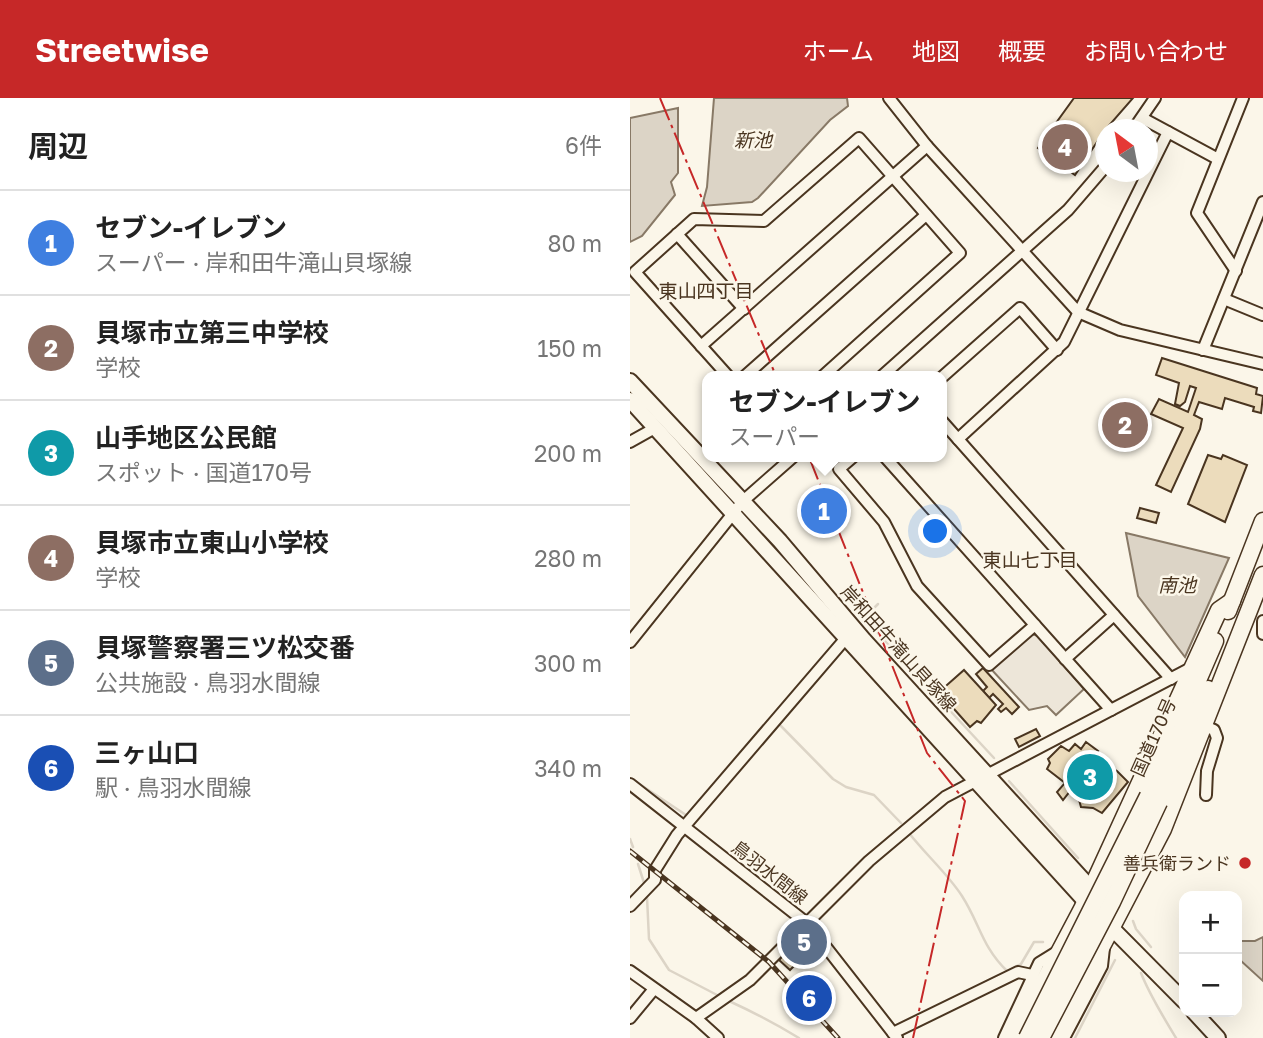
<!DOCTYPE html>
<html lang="ja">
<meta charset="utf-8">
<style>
:root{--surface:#fff;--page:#f6f6f6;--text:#222;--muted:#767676;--line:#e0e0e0;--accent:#c62828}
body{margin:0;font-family:"Golos Text","Noto Sans JP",sans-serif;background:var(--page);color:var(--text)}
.controls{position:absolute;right:21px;bottom:21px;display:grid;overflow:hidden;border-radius:14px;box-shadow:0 7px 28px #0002}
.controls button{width:63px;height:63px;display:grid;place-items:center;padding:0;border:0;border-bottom:2px solid var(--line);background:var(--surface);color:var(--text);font:35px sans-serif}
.compass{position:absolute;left:465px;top:21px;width:63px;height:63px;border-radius:50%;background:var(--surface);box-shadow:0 7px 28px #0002;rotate:328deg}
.you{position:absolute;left:306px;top:434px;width:24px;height:24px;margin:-18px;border:5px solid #fff;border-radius:50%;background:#1a73e8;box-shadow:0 0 0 10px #1a73e833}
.badge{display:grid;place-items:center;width:46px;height:46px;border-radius:50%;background:var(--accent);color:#fff;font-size:23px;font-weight:700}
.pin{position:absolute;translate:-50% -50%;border:4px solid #fff;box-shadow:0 2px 7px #0006}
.popup{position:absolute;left:72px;top:273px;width:245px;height:91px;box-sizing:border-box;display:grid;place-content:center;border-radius:14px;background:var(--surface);filter:drop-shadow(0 2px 5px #0005);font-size:23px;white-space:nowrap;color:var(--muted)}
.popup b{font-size:26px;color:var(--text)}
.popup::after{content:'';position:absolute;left:50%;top:100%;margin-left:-14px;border:14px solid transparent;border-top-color:var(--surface)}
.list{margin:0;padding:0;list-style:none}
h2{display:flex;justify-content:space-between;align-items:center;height:91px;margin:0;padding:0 28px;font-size:30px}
h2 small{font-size:23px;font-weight:400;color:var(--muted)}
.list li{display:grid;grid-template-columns:46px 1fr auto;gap:21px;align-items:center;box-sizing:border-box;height:105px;padding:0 28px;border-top:2px solid var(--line)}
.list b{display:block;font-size:26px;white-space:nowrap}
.list p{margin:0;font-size:23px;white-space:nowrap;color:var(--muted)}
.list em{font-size:23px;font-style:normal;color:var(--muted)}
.map{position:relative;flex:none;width:633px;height:940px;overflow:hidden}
header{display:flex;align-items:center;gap:42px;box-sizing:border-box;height:98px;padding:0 35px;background:var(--accent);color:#fff}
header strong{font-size:33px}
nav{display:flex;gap:38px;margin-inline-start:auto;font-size:24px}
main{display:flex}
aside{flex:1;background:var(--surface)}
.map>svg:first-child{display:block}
.green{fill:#ede6d9;stroke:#887966;stroke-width:2}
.water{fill:#dcd4c6;stroke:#887966;stroke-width:2}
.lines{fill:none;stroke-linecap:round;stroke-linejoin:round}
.stream{stroke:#dcd4c6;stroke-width:2.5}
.building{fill:#ecdcbc;stroke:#4a3520;stroke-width:2}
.minor-casing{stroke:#4a3520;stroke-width:14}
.major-casing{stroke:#4a3520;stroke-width:18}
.highway-casing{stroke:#4a3520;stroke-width:19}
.minor{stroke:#fbf6e9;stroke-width:10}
.major{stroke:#fbf6e9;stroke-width:14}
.highway{stroke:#fbf6e9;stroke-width:16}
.rail-casing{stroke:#4a3520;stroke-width:5}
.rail{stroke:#fbf6e9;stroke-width:2.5;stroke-dasharray:8;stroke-linecap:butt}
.highway-bridge-casing{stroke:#4a3520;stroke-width:19;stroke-linecap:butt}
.highway-bridge{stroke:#fbf6e9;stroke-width:16}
.power{stroke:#c62828;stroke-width:2;stroke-dasharray:24 5 3.5 5;stroke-linecap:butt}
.poi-dot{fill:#c62828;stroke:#fbf6e9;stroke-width:2.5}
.labels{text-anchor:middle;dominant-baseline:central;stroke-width:5;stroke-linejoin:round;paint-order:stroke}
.street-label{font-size:18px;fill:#4a3520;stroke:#fbf6e9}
.poi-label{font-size:18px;fill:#4a3520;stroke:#fbf6e9;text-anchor:end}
.water-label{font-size:19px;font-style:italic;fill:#4a3520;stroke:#fbf6e9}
.neighbourhood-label{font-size:19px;fill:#4a3520;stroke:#fbf6e9}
</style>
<header>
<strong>Streetwise</strong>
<nav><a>ホーム</a><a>地図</a><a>概要</a><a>お問い合わせ</a></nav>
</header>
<main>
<aside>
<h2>周辺<small>6件</small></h2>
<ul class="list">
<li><span class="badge" style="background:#3f7fe0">1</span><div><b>セブン-イレブン</b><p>スーパー · 岸和田牛滝山貝塚線</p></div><em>80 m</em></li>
<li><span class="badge" style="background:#8d6e63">2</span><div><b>貝塚市立第三中学校</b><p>学校</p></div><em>150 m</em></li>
<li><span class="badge" style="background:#0f9aa8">3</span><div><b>山手地区公民館</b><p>スポット · 国道170号</p></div><em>200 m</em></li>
<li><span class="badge" style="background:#8d6e63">4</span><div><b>貝塚市立東山小学校</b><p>学校</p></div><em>280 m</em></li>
<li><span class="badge" style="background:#5c6f8a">5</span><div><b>貝塚警察署三ツ松交番</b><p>公共施設 · 鳥羽水間線</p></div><em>300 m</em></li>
<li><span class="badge" style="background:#1a4fb4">6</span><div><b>三ヶ山口</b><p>駅 · 鳥羽水間線</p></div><em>340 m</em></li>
</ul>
</aside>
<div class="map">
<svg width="633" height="940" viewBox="0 0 633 940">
<rect width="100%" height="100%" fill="#fbf6e9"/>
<!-- green -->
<path class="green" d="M402,536L408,538L454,591L426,617L417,608L399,612L361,571Z"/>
<!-- water -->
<g class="water">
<path d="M84,0H217L218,8L200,22L128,100L122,104L72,108L77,89Z"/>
<path d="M48,10V75L41,84L45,97L12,138L0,144V20Z"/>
<path d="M496,435L599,460L555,559L508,498Z"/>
<path d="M633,839V883L610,862L607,843H625Z"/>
</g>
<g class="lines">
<!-- stream -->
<g class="stream">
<path d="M204,359L208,364"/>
<path d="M248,506L234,520L364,660"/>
<path d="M149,626L203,681L216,689L244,697L271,725"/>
<path d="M5,683L56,717"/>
<path d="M379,683L448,760"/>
<path d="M279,735C296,757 317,775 332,798C350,826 352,849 377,873L391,866L404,844H413"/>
<path d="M0,741L3,749"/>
<path d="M8,766L15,788"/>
<path d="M17,799L19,841L39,872L89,898"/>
<path d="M503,823L506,831L521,849"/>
<path d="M511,875C520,898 533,918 546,940"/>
<path d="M99,903C123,914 146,926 169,940"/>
<path d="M445,940L485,862"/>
</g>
</g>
<!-- building -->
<g class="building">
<path d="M444,0H503L475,32L445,77L408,50Z"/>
<path d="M532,260L627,290L626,296L633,298L631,315L623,313L624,309L595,300L592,311L569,304L564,317L572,321L570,331L541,394L526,387L553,330L521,316L529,301L558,314L566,290L560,288L555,304L550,308L545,306L549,285L526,277Z"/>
<path d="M578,357L591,361L593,357L617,367L595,424L558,406Z"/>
<path d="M193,398L208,414L195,427L180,411Z"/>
<path d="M510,410L529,415L526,425L507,420Z"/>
<path d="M353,570L389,609L382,616L376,610L371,614L368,611L373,606L363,596L359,600L353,593L357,589L346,576Z"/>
<path d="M334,572L366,607L351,625L347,623L340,629L309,594Z"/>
<path d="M406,631L410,638L389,649L385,641Z"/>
<path d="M456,644L468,653L463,659L487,673L498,684L472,715L463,710L451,709L448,698L441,692L433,702L427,694L435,685L417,671L420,665L418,661L431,648L439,653L445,646L451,651Z"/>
<path d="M155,855L166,866L160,872L149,862Z"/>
</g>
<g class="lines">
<!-- minor casing -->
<g class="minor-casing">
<g id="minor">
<path d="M259,0L297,48L448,214L490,232L633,266"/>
<path d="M512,20L588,61"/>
<path d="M503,32L525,0"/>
<path d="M47,136L114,211"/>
<path d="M606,173L567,115L613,0"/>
<path d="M594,201L633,217"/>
<path d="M71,248L297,48"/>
<path d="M573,252L633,104"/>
<path d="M98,278L5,174L64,121L134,123L229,40L330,155L193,278"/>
<path d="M115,278L296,117"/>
<path d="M252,278L438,112L475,69"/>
<path d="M311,280L390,210L427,252"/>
<path d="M311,322L541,581"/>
<path d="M328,341L434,244L538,34"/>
<path d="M0,344L25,330"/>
<path d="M223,359L209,371L254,424L287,488L359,567L405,527"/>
<path d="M255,359L481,612"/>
<path d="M633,523V536"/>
<path d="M0,544L113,403L163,359"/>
<path d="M435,561L484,517"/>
<path d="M575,628L584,632L587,640L577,673L576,697"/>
<path d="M0,686L178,826L267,940"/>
<path d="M0,808L25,782V772L47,737L216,540"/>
<path d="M0,873L66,920L88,940"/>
<path d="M0,920L24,891"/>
<path d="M66,920L120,882L239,763L315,699L561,570"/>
<path d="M263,935L388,874L402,877"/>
<path d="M374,940L409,865L430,852"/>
<path d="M434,940L472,868L474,850"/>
</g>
</g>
<!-- major casing -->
<g class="major-casing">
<g id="major">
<path d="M0,283L150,443L234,542L466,796"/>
<path d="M0,302L455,803L554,903"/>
<path d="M564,914L588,940"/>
</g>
</g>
<!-- highway casing -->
<g class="highway-casing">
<g id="highway">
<path d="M598,513L633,423"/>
<path d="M518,698L585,543"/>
<path d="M529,704L578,591"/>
<path d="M384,940L452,811L589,512L602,503"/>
<path d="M424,940L533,731L633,477"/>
</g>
</g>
<!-- minor -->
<use href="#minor" class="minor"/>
<!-- major -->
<use href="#major" class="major"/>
<!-- highway -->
<use href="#highway" class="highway"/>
<!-- rail casing -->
<g class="rail-casing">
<path id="rail" d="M0,753L139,864L208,940"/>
</g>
<!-- rail -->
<use href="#rail" class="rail"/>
<!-- highway-bridge casing -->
<g class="highway-bridge-casing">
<g id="highway-bridge">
<path d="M397,940L518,698"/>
<path d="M411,940L482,804L529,704"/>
</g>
</g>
<!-- highway-bridge -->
<use href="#highway-bridge" class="highway-bridge"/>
<!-- power -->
<g class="power">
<path d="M30,0L146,278"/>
<path d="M179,359L297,655L335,703L283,940"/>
</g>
</g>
<!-- markers -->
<circle class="poi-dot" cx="615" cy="765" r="7"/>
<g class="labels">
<!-- street labels -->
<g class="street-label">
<text transform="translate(269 550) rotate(48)">岸和田牛滝山貝塚線</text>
<text transform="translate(523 639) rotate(-66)">国道170号</text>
<text transform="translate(140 774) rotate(38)">鳥羽水間線</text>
</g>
<!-- poi labels -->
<g class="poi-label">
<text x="601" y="765">善兵衛ランド</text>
</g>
<!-- water labels -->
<g class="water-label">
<text x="123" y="41">新池</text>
<text x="547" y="486">南池</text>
</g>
<!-- neighbourhood labels -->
<g class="neighbourhood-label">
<text x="76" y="192">東山四丁目</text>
<text x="400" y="461">東山七丁目</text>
</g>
</g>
</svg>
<div class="controls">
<button>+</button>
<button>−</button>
</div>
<svg class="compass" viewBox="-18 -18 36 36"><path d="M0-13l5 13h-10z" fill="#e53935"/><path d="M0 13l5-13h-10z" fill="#767676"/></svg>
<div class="you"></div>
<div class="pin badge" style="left:194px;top:413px;background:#3f7fe0">1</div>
<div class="popup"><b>セブン-イレブン</b>スーパー</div>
<div class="pin badge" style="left:495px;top:327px;background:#8d6e63">2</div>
<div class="pin badge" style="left:460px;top:679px;background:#0f9aa8">3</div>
<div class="pin badge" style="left:435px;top:49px;background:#8d6e63">4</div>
<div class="pin badge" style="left:174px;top:844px;background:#5c6f8a">5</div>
<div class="pin badge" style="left:179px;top:900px;background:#1a4fb4">6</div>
</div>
</main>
